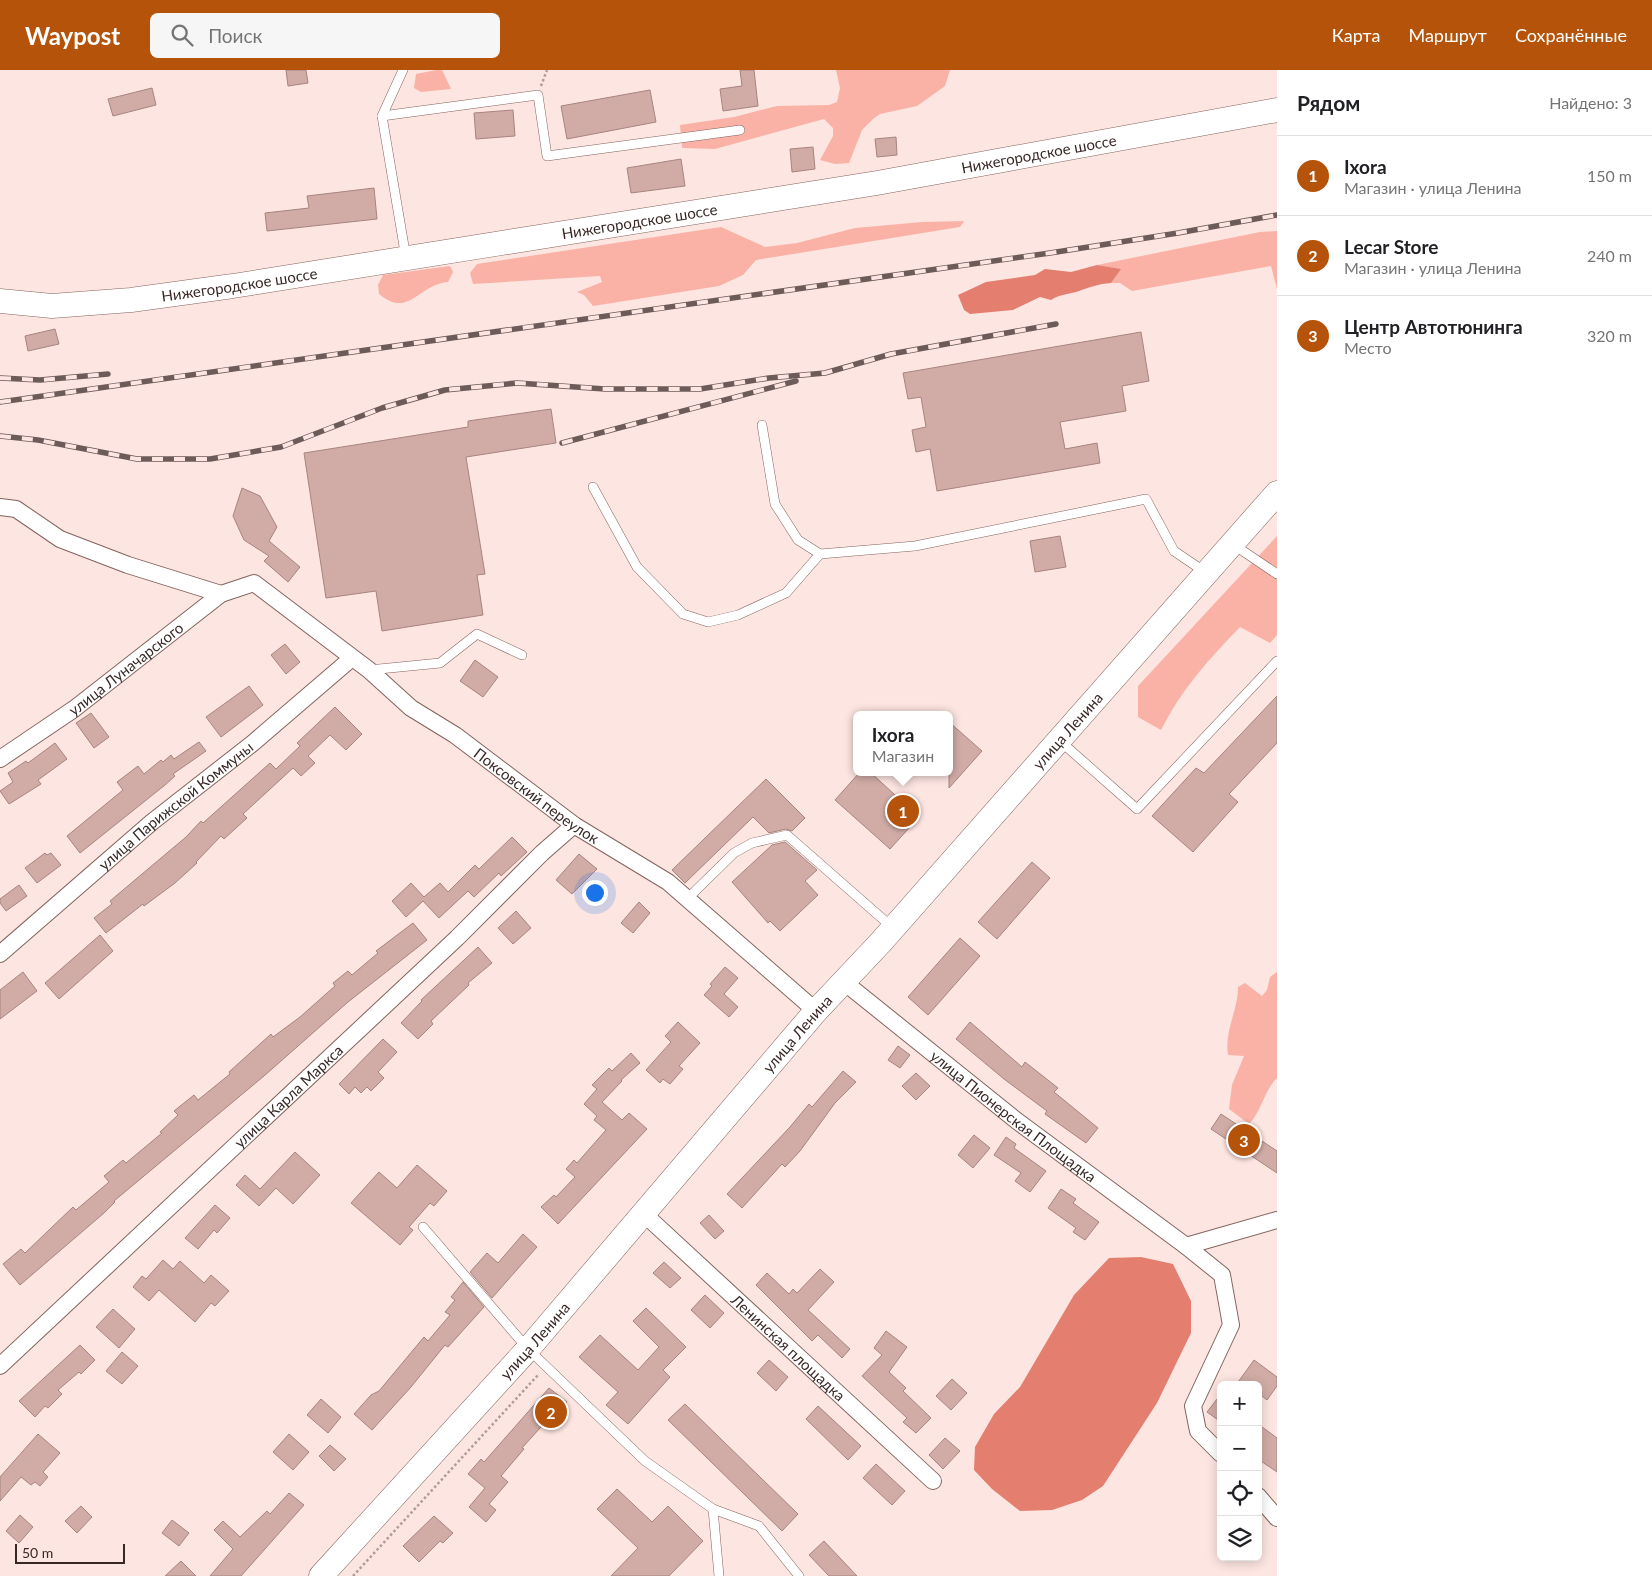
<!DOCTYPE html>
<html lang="ru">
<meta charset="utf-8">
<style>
:root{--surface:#fff;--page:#f6f6f6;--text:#202124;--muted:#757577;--line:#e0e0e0;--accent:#b45309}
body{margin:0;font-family:Lato,sans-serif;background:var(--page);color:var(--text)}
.controls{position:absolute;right:15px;bottom:15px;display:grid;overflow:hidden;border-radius:8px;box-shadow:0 2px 12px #0003}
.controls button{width:45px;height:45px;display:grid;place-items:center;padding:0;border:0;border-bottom:1px solid var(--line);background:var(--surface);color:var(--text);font:25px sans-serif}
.scale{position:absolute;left:15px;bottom:12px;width:110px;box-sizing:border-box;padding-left:5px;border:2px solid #372826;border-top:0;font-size:14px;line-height:18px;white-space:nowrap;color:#372826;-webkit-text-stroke:4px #fde5e1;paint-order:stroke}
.you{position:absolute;left:594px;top:822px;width:18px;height:18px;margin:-12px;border:4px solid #fff;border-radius:50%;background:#1a73e8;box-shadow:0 0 0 8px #1a73e833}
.badge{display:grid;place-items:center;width:32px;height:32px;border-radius:50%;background:var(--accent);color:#fff;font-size:16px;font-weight:700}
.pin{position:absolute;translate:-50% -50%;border:2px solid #fff;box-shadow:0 1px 5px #0006}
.popup{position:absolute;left:853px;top:641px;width:100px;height:65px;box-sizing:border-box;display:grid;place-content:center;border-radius:8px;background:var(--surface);filter:drop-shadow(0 1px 4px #0005);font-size:16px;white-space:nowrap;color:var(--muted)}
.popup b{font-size:19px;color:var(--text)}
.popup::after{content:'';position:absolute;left:50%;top:100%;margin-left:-10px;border:10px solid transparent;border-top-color:var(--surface)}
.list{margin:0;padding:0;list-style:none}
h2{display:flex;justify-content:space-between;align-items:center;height:65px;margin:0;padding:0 20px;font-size:21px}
h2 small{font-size:16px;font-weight:400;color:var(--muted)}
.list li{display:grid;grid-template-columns:32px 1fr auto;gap:15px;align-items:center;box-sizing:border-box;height:80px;padding:0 20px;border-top:1px solid var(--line)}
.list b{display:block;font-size:19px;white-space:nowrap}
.list p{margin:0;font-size:16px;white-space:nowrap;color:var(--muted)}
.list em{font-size:16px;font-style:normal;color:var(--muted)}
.icon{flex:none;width:28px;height:28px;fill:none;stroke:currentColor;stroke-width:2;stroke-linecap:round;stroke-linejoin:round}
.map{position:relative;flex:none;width:1277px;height:1506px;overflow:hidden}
header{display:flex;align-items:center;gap:30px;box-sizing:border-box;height:70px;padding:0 25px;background:var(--accent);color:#fff}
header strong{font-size:24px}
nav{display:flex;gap:28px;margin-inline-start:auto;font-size:18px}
.search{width:350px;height:45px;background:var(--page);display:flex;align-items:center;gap:12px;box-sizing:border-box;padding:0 18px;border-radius:8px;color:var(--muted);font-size:19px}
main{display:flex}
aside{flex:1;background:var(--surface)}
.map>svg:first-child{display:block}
.green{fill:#fab2a6}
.water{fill:#e47e6f}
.building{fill:#d1aca6;stroke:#a7847e}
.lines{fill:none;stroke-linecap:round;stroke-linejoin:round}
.lane-casing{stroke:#84635d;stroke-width:10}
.street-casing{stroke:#84635d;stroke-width:18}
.secondary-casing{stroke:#84635d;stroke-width:25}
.path{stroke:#af9b98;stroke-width:2.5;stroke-dasharray:2.5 2.5;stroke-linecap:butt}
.lane{stroke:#fff;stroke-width:9}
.street{stroke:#fff;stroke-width:16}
.secondary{stroke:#fff;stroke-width:24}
.rail-casing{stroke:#6d5b59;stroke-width:5.5}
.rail{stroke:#fde5e1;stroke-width:4;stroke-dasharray:11;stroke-linecap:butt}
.labels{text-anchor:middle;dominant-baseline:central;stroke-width:4.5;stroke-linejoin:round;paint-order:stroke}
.street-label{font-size:15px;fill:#372826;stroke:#fde5e1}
</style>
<header>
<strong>Waypost</strong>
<div class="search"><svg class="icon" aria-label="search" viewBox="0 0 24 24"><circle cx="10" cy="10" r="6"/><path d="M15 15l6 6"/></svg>Поиск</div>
<nav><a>Карта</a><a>Маршрут</a><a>Сохранённые</a></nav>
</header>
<main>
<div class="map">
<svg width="1277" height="1506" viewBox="0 0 1277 1506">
<rect width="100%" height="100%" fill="#fde5e1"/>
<!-- green -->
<g class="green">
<path d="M436,0H442L451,19L421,22L414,18L416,4Z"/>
<path d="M836,0H950L945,16L917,36L880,44L873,49L862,60L849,93L835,94L820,90L833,66V58L824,49L715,79L682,78L680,55L734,47L777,36L829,35L837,32L840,18Z"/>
<path d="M964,151L960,157L756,190L743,205L719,216L593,236L584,225L577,222L602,212L600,206L473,214L470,203L477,194L721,157L765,177L797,173L855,158L922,152Z"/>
<path d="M1277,161V219L1271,196L1132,221L1120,213H1111L1120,199L1097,195L1260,162Z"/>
<path d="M450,196L453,202L448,212C417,215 409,249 379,224L378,215L383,205Z"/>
<path d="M1277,466V565L1270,573L1240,557C1209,589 1181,620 1161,660L1138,647V616Z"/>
<path d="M1277,902V1008C1264,1021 1262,1040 1249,1054L1229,1039L1232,1015L1244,986L1228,985C1224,961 1238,941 1238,917L1245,913L1262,926L1267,920L1270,907Z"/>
</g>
<!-- water -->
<g class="water">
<path d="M1097,195L1121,199L1111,213C1098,214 1090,217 1079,221C1068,225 1062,223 1051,230L1040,227L1013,240L970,244L964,240L958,225L986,212L1035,205L1045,199L1071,202Z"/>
<path d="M1141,1187L1173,1194L1191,1231V1263L1157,1333L1103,1416L1082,1430L1052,1440L1020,1441L992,1419L974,1400L975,1377L994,1344L1020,1317L1074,1225L1109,1188Z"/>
</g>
<!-- building -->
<g class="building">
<path d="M286,0H306L308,13L288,16Z"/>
<path d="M740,0H754L758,36L723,41L720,19L742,16Z"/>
<path d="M152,18L156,35L113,46L108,29Z"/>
<path d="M650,20L656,52L567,69L561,36Z"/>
<path d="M513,40L515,66L476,69L474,43Z"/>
<path d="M896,67L897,85L877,87L875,69Z"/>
<path d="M813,77L815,99L792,102L790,79Z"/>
<path d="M681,89L685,116L631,123L627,98Z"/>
<path d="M374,118L377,149L267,161L265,143L309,138L307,126Z"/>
<path d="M55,259L59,274L28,281L25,266Z"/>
<path d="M1141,262L1149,311L1122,316L1126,341L1060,352L1065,379L1097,373L1100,393L937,421L930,379L916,382L912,360L926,357L921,327L908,329L903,303Z"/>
<path d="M551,339L556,373L466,387L485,504L477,505L483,545L382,561L376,521L326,528L304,383L468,357V351Z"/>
<path d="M242,418L260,426L277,457L269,471L300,497L288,512L264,491L269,486L244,470L233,446Z"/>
<path d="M1060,466L1066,497L1035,502L1030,471Z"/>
<path d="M285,574L300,592L286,604L271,585Z"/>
<path d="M475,590L498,607L483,627L460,611Z"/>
<path d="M249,616L263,635L221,667L206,647Z"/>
<path d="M1277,626V673L1229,724L1238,732L1193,782L1152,746L1196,698L1204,703Z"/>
<path d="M335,637L362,664L346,680L330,665L308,686L315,693L301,706L293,698L243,744L247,748L224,769L221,766L196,792L197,793L175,813L144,836L143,834L106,863L94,848L112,834L110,831L186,767L201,751L203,753L270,693L276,699L300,676L297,673Z"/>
<path d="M91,643L109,667L94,678L76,653Z"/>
<path d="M949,652L982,681L949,718Z"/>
<path d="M199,672L206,681L173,704L175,706L165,715L80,783L67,766L123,720L117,712L138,696L144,704L161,690L163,692L171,685L174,689Z"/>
<path d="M55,673L67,689L38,710L41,714L9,734L0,721L13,712L8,703L26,691L28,693Z"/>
<path d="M860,702H870L919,747L890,779L835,730Z"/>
<path d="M766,709L805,748L792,761L786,759L769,763L753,747L685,813L672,800Z"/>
<path d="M512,767L527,782L501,806L499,803L474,827L468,821L439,848L423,831L406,847L392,831L411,813L424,827L440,813L448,822L475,795L479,799Z"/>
<path d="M785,772L817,800L805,811L818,825L780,861L770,851L768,853L732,812L772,775Z"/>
<path d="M45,783L47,785L51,783L61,795L37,813L25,798Z"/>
<path d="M579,784L597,799L572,824L556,810Z"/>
<path d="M1032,792L1050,808L997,869L978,852Z"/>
<path d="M19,815L27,826L6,841L0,833V829Z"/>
<path d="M639,832L650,843L633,863L621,853Z"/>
<path d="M516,841L531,858L513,874L498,858Z"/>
<path d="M413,853L427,870L348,932L264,1006L114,1131L115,1132L104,1143L20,1215L3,1194L21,1179L25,1183L73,1137L76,1140L109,1112L104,1106L123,1090L126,1093L162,1063L160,1062L178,1045L174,1041L194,1025L198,1030L230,1004L229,1002L271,964L273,967L300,947L335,916L333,913L348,901L352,905L378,883L376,881Z"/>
<path d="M100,865L113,881L59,929L45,913Z"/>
<path d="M960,868L980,886L928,945L908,927Z"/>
<path d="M478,877L492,893L468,913L469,915L431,951L433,954L418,969L401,953L422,931L421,930Z"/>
<path d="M725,897L738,908L724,924L738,937L729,947L704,925L712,916L710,914Z"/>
<path d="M23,902L37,921L0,949V920Z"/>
<path d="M678,952L700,973L679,996L683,999L670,1014L663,1009L660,1013L646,1000L671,972L665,966Z"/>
<path d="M970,952L1022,997L1025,992L1058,1018L1054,1022L1098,1058L1086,1073L1045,1044L1047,1041L1004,1009L956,969Z"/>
<path d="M383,969L397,982L378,1002L384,1008L371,1021L367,1017L361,1023L355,1017L349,1024L339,1014Z"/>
<path d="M898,976L910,985L900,998L888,990Z"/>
<path d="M631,983L640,993L621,1010L622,1011L602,1032L622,1050L629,1043L647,1059L558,1154L541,1137L554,1125L556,1127L575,1107L566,1099L574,1090L577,1093L606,1060L594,1050L597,1046L584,1034L597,1019L592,1015L609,998L612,1001Z"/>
<path d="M843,1001L856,1012L835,1033L800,1081L785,1097L782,1094L742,1138L727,1124L790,1057L809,1034L812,1037Z"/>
<path d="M916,1003L930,1016L916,1030L902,1016Z"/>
<path d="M1221,1044L1277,1081V1103L1211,1059Z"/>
<path d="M974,1065L990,1078L973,1098L958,1085Z"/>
<path d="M1006,1067L1016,1074L1014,1078L1046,1101L1030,1122L1015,1111L1021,1103L994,1085Z"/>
<path d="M295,1082L320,1105L293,1134L276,1118L259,1136L236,1115L245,1105L260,1119Z"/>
<path d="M417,1095L447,1121L434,1136L430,1133L409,1157L413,1160L400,1175L351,1133L379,1102L397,1118Z"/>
<path d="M1061,1119L1076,1129L1073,1133L1099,1152L1085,1170L1073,1162L1076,1158L1048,1138Z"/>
<path d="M215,1135L230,1148L217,1163L214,1160L198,1179L185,1168Z"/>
<path d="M709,1145L724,1161L715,1169L700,1153Z"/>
<path d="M523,1164L537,1177L492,1228L470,1202L487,1183L498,1193Z"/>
<path d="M163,1190L173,1199L180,1191L204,1213L211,1205L229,1221L215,1236L211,1233L195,1252L159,1220L149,1231L133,1217L142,1206L146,1209Z"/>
<path d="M664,1192L681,1208L670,1218L653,1203Z"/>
<path d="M820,1199L834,1212L808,1240L850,1279L842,1288L818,1265L812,1271L756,1215L767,1203L789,1224L793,1219L797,1223Z"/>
<path d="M463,1212L484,1237L448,1277L445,1275L411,1317L372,1360L354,1344L371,1325L379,1321L424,1267L428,1271L450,1245L445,1242L455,1230L451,1227Z"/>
<path d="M705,1225L724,1243L710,1258L691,1240Z"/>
<path d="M646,1238L686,1277L663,1300L670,1307L628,1354L606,1335L618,1322L579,1287L600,1265L638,1300L659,1277L633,1251Z"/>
<path d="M113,1239L135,1259L119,1278L96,1257Z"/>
<path d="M886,1261L907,1277L889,1302L906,1318L903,1321L931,1348L916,1363L903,1352L907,1348L862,1306L882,1285L874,1278Z"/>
<path d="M80,1275L95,1290L81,1304L79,1302L58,1320L62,1324L48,1338L45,1336L35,1347L19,1331Z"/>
<path d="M122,1282L138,1296L122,1314L106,1301Z"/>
<path d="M769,1290L788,1307L776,1321L757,1303Z"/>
<path d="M1254,1290L1277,1307V1316L1267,1330L1258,1323V1315H1236Z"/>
<path d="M952,1309L967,1323L951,1340L936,1326Z"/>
<path d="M549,1318L567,1332L553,1349L550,1347L522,1378L524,1379L501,1406L508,1412L489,1434L496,1440L486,1452L469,1437L485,1418L468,1404L481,1389L484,1392Z"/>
<path d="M1221,1324V1352L1207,1342Z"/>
<path d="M321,1329L341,1347L328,1363L307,1345Z"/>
<path d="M685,1334L798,1444L782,1461L668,1350Z"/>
<path d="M818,1336L861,1376L848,1390L806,1349Z"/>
<path d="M1258,1354L1277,1368V1402L1258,1389Z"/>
<path d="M38,1364L60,1383L43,1402L48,1407L40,1416L35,1412L31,1415L21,1407L0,1431V1407Z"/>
<path d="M289,1364L309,1382L293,1400L273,1382Z"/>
<path d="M945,1368L960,1381L943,1399L929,1385Z"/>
<path d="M330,1375L346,1389L334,1401L319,1386Z"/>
<path d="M876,1394L905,1421L892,1435L863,1408Z"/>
<path d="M617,1419L652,1452L668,1436L703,1471L669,1506H611L638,1478L597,1439Z"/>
<path d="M289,1423L304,1435L241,1506H210L233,1479L214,1460L223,1451L240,1467L267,1441L270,1444Z"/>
<path d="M81,1436L92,1447L77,1463L65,1451Z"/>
<path d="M20,1445L33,1457L19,1473L6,1461Z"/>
<path d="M434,1446L453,1463L443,1473L440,1471L419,1492L403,1476Z"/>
<path d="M172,1450L189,1463L179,1476L162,1463Z"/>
<path d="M824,1471L857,1506H829L809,1485Z"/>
<path d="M181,1491L196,1506H165Z"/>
</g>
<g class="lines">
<!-- lane casing -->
<g class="lane-casing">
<g id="lane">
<path d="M403,0L382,46L406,188"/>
<path d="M382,46L538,25L547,86L740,60"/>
<path d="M762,355L775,434L798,470L820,484L915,476L1146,429L1174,481L1205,502"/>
<path d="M593,417L637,497L683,544L708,552L738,545L786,523L820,484"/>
<path d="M1234,475L1277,504"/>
<path d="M369,600L440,593L477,564L522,585"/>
<path d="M1060,671L1137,739L1277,591"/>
<path d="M688,828L734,783L752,773L787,765L893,858"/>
<path d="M423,1157L528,1279L645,1391L713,1439L759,1456L799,1506"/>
<path d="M713,1439L719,1506"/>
</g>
</g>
<!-- street casing -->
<g class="street-casing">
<g id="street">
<path d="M0,437L16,439L60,469L128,495L221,524"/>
<path id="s1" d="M0,689L74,639L221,524L254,513L369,600L411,638L455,665L574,755L668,812L816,941"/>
<path id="s2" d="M0,884L152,752L253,673L352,588"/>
<path id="s3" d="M844,912L1017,1051L1186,1176L1222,1205L1231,1255L1193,1336L1198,1361L1221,1384"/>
<path id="s4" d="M643,1143L933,1411"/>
<path d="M1186,1176L1277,1150"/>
<path id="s5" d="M0,1296L457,868L542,783L574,755"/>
<path d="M1258,1426L1277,1448"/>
</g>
</g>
<!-- secondary casing -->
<g class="secondary-casing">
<g id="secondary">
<path id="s6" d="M0,231L52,236L131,230L233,216L877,113L1277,40"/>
<path id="s7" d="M321,1506L528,1279L816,941L881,872L1277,423"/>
</g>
</g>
<!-- path -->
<g class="path">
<path d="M541,16L547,0"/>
<path d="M353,1506L538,1305"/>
</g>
<!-- lane -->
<use href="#lane" class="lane"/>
<!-- street -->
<use href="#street" class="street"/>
<!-- secondary -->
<use href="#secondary" class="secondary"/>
<!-- rail casing -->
<g class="rail-casing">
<g id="rail">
<path d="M0,308L40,310L108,304"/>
<path d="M0,332L1050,183L1178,163L1277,145"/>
<path d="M0,366L38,370L137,389H210L281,377L382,338L445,320L517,313L605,319H700L769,308L825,303L891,284L1056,254"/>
<path d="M562,373L796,311"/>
</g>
</g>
<!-- rail -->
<use href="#rail" class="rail"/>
</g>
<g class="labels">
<!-- street labels -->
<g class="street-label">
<text stroke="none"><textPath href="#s6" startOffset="1051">Нижегородское шоссе</textPath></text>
<text stroke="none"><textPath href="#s6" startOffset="646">Нижегородское шоссе</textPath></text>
<text stroke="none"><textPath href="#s6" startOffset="241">Нижегородское шоссе</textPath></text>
<text stroke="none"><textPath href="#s1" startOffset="155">улица Луначарского</textPath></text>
<text stroke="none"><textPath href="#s7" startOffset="1128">улица Ленина</textPath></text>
<text stroke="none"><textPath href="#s1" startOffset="665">Поксовский переулок</textPath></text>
<text stroke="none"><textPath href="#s2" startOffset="230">улица Парижской Коммуны</textPath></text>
<text stroke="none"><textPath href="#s7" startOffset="722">улица Ленина</textPath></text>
<text stroke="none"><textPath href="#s5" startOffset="395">улица Карла Маркса</textPath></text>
<text stroke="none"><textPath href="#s3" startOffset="216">улица Пионерская Площадка</textPath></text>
<text stroke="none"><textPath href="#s7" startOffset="318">улица Ленина</textPath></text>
<text stroke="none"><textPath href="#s4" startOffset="198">Ленинская площадка</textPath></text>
</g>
</g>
</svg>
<div class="controls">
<button>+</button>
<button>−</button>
<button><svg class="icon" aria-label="locate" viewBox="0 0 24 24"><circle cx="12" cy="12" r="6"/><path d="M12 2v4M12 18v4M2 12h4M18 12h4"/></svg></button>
<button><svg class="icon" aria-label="layers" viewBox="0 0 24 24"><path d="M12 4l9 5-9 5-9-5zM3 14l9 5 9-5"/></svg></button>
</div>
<div class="scale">50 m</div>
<div class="you"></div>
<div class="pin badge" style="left:903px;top:741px">1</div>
<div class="popup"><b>Ixora</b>Магазин</div>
<div class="pin badge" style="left:551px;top:1342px">2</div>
<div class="pin badge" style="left:1244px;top:1070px">3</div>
</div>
<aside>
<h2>Рядом<small>Найдено: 3</small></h2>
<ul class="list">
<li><span class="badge">1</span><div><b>Ixora</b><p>Магазин · улица Ленина</p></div><em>150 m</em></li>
<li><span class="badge">2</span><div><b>Lecar Store</b><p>Магазин · улица Ленина</p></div><em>240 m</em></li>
<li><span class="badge">3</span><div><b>Центр Автотюнинга</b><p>Место</p></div><em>320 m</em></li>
</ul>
</aside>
</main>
